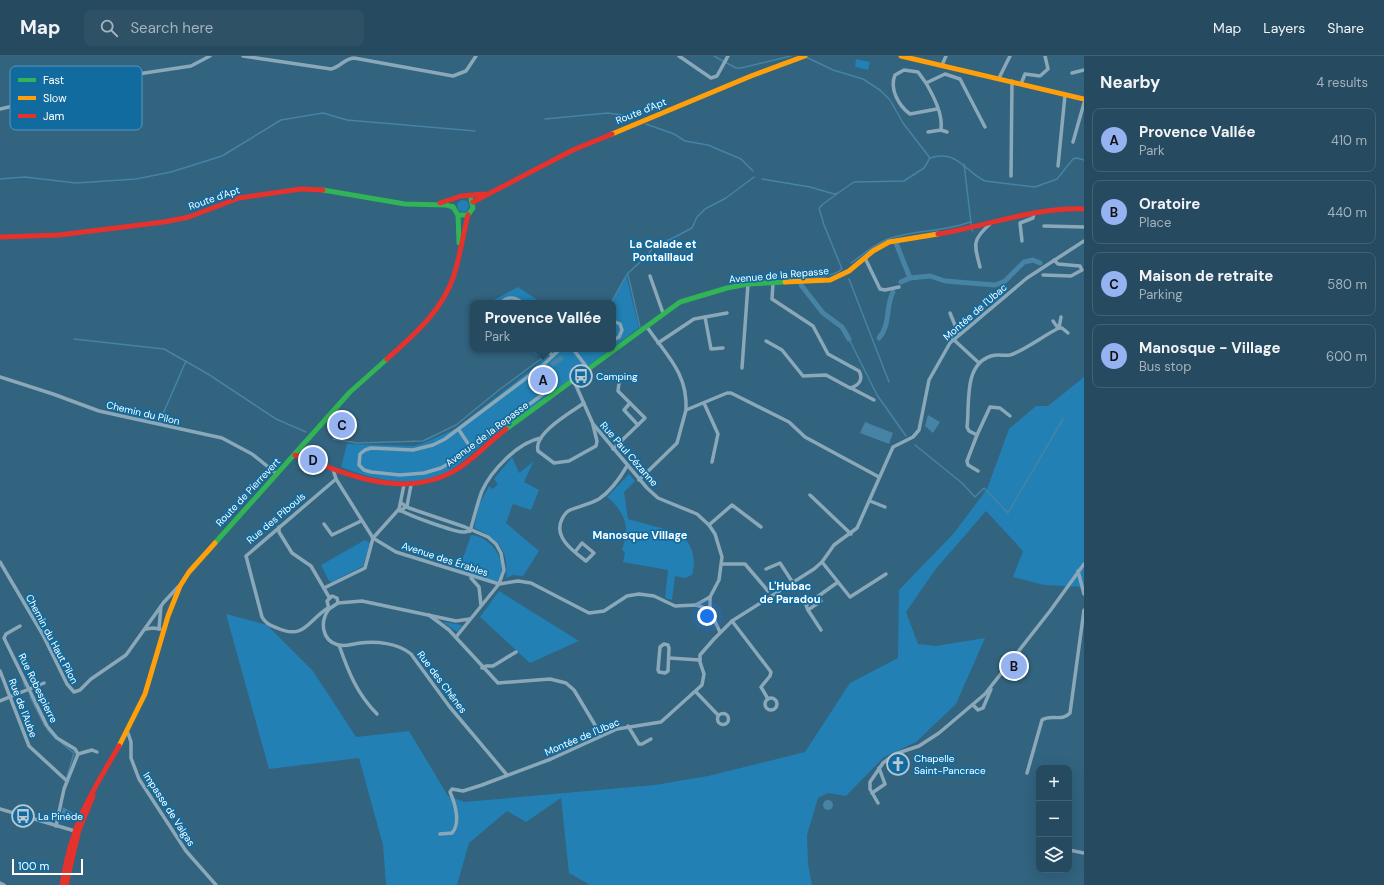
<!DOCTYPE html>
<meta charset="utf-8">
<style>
:root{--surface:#264a5f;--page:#2e5165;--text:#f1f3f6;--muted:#a4b3bd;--line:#426274;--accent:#95b2f1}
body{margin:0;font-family:"DM Sans",sans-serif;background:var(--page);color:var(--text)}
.controls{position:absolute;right:12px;bottom:12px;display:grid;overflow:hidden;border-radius:8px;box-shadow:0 4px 16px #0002}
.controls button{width:36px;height:36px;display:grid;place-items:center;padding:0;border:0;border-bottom:1px solid var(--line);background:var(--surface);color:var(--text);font:20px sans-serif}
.scale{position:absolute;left:12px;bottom:10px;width:71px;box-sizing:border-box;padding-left:4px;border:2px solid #fff;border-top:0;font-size:11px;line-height:14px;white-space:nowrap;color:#fff;-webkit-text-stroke:3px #126b9f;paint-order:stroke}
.you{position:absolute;left:707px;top:560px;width:14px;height:14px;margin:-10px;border:3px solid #fff;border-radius:50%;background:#1a73e8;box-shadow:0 0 0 6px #1a73e833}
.badge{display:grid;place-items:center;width:26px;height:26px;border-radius:50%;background:var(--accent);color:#111;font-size:13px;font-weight:700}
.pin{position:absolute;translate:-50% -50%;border:2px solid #fff;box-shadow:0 1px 4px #0006}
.popup{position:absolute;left:470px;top:244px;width:146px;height:52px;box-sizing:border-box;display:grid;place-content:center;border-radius:8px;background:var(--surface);filter:drop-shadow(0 1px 3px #0005);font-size:13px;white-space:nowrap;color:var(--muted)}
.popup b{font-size:15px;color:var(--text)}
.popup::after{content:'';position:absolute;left:50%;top:100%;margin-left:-8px;border:8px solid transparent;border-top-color:var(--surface)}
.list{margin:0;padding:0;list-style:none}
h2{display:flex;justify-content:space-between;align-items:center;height:52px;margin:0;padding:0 16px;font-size:17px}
h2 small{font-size:13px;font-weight:400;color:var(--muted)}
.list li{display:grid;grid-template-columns:26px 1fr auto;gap:12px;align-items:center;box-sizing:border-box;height:64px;margin:0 8px 8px;padding:0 8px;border:1px solid var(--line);border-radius:8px}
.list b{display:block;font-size:15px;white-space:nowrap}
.list p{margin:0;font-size:13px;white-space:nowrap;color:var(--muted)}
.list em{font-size:13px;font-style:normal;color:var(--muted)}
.icon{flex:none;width:22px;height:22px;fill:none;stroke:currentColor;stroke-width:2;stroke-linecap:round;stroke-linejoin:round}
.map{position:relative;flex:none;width:1084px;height:829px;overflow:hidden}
header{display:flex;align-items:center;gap:24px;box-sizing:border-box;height:56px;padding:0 20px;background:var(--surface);border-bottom:1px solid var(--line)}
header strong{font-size:19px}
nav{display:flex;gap:22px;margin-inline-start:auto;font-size:14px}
.search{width:280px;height:36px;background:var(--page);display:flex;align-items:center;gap:10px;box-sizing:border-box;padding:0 14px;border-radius:8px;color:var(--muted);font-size:15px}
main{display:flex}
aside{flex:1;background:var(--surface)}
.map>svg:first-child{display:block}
.green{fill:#2280b4}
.water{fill:#4683a5}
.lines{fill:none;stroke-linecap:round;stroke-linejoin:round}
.stream{stroke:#4683a5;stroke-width:1.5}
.canal{stroke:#4683a5;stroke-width:5}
.street{stroke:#8aa8b8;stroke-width:3.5}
.fast{stroke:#30b455;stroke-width:5}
.slow{stroke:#ff9f0a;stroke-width:5}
.jam{stroke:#e5322d;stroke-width:5}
.labels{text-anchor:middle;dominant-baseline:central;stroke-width:3.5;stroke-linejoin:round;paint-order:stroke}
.street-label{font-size:10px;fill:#fff;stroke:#126b9f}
.poi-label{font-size:10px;fill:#fff;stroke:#126b9f;text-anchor:start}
.neighbourhood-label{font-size:11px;font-weight:bold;fill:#fff;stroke:#126b9f}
.key{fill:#126b9f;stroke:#5997bc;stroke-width:1}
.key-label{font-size:11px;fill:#fff}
</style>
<header>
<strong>Map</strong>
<div class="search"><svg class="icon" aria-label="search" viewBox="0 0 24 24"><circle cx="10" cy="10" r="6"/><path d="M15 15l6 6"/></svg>Search here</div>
<nav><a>Map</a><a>Layers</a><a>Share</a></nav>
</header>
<main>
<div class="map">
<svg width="1084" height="829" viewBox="0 0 1084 829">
<rect width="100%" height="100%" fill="#32637f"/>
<!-- green -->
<g class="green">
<path d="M856,3L870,6L868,14L855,11Z"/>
<circle cx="463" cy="150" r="6"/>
<path d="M626,219L639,272L613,291L612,247Z"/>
<path d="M518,231L542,247H488Z"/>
<path d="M528,293H611C570,323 529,354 488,384C471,397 457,414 436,421C404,431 371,423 341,411L347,388L414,390L424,387L455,373L541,306L540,301Z"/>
<path d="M1084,321V531L1044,529L1013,521L1023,495L986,455L935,514L906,556L918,588L936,590L985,582L956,648L916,686L884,701L846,740L828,737L818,742L807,779L808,808L812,829H590L569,817L561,742L526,766L507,755L469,787L457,829H386L383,789L359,702L269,713L226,558L267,569L313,615L356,681L409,675L448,740L464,746L655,729L708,720L805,696L850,627L898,602L899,534L954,477L987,433L1009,373L1036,350H1048Z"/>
<path d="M512,401L519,417L534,405L524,426L539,434L531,454L513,448L506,467L539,495L523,520L513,519L506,522C509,494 499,483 474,472L479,449L489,430L493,433L498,428L494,423Z"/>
<path d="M629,418L635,425L624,436L628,463C638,466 675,475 681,479C694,489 696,506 692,519L685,522L675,520L672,544L665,542L668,514L623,506L625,496L622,494C624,488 626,480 626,473C626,462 616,447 607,441Z"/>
<path d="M471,479C491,480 510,507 498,525L496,526L459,514Z"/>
<path d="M365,484L370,487L363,510L332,526L329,525L321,509Z"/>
<path d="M499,535L579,585L530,607L480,561Z"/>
<path d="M445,566L461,569L462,570L457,576L444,567Z"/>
</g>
<!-- water -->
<g class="water">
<path d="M561,299L564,303L553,311L550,307Z"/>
<path d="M928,359L940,366L933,377L925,370Z"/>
<path d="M865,366L893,377L889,388L860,377Z"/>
<circle cx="828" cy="749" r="5"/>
<path d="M63,751L74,758L69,765H60Z"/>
</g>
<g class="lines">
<!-- stream -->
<g class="stream">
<path d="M714,0L736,12H741L791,0"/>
<path d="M806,1L833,14L863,23L880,34L890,44L903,67L930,102C957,93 964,115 985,125L1035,131L1057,123L1073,103L1077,102L1084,104"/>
<path d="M545,63L608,57L635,61"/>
<path d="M646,68L674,78L685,85L708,89L741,103L753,115"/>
<path d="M964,108L972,175"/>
<path d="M0,123L25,121L76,127L136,123L171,116L222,100L281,64L323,57L347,64L475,75"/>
<path d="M762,123L810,131L834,138L838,137L854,126L904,125L924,112L930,102"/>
<path d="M851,207C863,199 874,188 888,183C914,174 944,176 970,166"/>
<path d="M628,219L640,271"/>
<path d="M778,220C790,226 832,222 842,213L824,169L819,152L823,148L837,138"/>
<path d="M849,223L889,326"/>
<path d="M611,247L627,218L648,199L653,191L673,182L692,172L697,161L705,153L726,142L754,121"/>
<path d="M74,283L164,293L208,318L276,363L306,376"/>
<path d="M849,283L877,339L906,380"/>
<path d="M159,367L186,305"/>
<path d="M333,383L357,387L423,385L456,369L499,334L541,303"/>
<path d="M915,389L962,427L975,441L984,432L1008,457L1063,363"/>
<path d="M23,624L25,631"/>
<path d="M30,641L45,670"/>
<path d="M47,673L56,683"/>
<path d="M59,685L74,697L67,721"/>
</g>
<!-- canal -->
<g class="canal">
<path d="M896,187L910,222L930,220L945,225L995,229L1005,225L1024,206L1033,204L1040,207"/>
<path d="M901,226L910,222"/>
<path d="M801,229L823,257L842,271L849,283"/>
<path d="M879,282C891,268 885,252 893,236"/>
</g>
<!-- street -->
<g class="street">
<path d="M243,0L331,13C340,11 344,3 354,2L453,20L466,15L476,0"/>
<path d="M679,0L711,22L717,20L728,0"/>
<path d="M942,9L946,0"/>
<path d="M1072,17L1084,14"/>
<path d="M999,22L1010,0"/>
<path d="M926,27L918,16L904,14L895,19C889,33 899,50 910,58L937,53"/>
<path d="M1021,28L1025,18L1040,20L1048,13L1045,0"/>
<path d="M0,53L104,29L138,18L191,10L210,0"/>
<path d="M928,76L941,74"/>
<path d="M947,76L941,74C943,58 934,41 926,27L945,18L960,23L985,71"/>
<path d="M1073,86L1084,47"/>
<path d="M1058,110L1065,39"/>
<path d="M1011,120L1012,25"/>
<path d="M1044,170L1084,171"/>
<path d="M1022,185L1020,167L1033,162L1034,157"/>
<path d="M865,202L880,233L885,234L899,231"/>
<path d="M980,211C974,188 972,184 990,168"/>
<path d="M1043,219L1071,220L1082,214L1080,210L1058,208L1054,204"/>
<path d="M650,220L663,257"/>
<path d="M501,247C508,239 515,241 523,247"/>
<path d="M950,257L959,279"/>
<path d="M705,261L711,293L723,292"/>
<path d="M613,265L620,268L622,274L619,281L613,284"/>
<path d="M1053,265L1058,272H1062L1068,277"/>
<path d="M647,271C666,299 688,317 686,354"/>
<path d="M953,283L979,307"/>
<path d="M766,285L782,294L803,320L826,319L850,332C858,330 864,324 859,315L828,298L813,270L772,243L773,227"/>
<path d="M658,287L694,263L727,257"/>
<path d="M545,293L552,299"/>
<path d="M573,293L589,314"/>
<path d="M541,311L552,327L551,332L458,402L441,412L424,417L400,419L371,416L364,414L359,409L360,398L365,394L371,392L413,394L433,389L445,383L541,311L560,293"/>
<path d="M742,312L748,228"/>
<path d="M0,321L53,338L99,355L222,382L252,398L277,418"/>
<path d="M574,325L593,368L647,432L658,442L697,458L709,469L715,478L722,501L719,524L710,541L696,549"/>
<path d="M851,332L874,344"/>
<path d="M584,347C572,356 533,377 538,395L554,407L569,405L596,390L597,385L593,369"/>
<path d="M630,347L624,354L638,369"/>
<path d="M704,347L718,378L712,406"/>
<path d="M459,374L471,392"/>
<path d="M977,379L990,351L1000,352L1010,360"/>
<path d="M613,393L645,362L618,335L619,327"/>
<path d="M333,413L336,423L373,482L396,496L499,528L518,525L531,527L589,557L604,555L627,540L639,538L654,540L675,550L696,549L705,552L711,557L720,576"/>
<path d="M978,415L968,409L967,405L977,379L969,375L967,371C970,348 963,309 991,300C998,298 1004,300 1010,299C1022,296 1046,278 1059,272L1061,261"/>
<path d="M639,424L677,387L686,354L727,337H731L789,366L805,381L879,421"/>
<path d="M810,439L851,478"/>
<path d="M870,445L885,451"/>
<path d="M401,447L409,452L465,471L488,481L496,488L501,497L504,514L499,528L456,581"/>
<path d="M399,453C404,458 457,477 464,476C466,476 468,475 470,475"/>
<path d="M400,455L407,450L411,429"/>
<path d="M324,468L332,479L361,465"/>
<path d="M709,469L732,449L761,471"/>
<path d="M279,471V476L292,497L311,510L329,541"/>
<path d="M470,475C474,462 477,448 482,435C491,415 518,386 541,382"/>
<path d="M575,496L582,487L594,497L586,505C573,495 553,481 562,463C564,459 566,456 570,454C580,450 590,448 599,443C611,435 620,422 627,410"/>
<path d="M0,506L43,579L67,628L74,636L80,634L91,623L126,599L164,546L178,531"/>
<path d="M822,506L850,541L886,518"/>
<path d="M722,508H745L768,535"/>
<path d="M766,513L780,507L793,527"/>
<path d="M1078,515L1084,538"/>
<path d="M471,522L479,531L481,549"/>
<path d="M324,532L365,512L373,482L399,453L404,429"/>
<path d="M332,540L337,542L338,547L329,553L327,545Z"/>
<path d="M818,540L821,545L808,554L806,549L838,526"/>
<path d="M710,541V556"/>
<path d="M338,547L362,545L456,565L470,563"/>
<path d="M328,552C307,565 305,584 277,572C271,570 265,567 262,561L246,500L336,423"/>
<path d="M329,553C320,565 321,584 338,589C345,591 352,588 360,587C376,585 398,587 411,598L449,650L507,719"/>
<path d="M808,554L821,574"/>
<path d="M429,559L449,574L498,627L550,623L566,627L574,634L601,679"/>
<path d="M732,565L771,616L770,620L761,631L768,643"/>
<path d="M20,570L6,578L4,582L47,670L57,682L75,693L78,698L64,733L56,770"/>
<path d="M146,573L153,572L160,573"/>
<path d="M159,573L161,550"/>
<path d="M664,588L668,589L669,592L668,615L665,617L659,616L658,614L660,591Z"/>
<path d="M339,589C348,615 357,638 377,658"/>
<path d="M669,602L700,604"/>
<path d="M482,612L486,610H493L516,596"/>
<path d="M0,615L29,690L67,725"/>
<path d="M696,636L718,659"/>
<circle cx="771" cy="648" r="6"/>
<path d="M0,645L44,627"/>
<path d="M973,649L978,654L983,652L991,633"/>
<circle cx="723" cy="663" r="5.5"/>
<path d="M628,670L639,688H642L651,683"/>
<path d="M128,677L131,686V702L139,723L186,795L216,829"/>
<path d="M78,698L92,694L97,696"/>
<path d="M1027,717L1042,664C1051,658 1062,666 1070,657L1084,554"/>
<path d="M872,737L885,728L879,712"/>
<path d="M878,747L870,733V726L883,707L895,698L919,690L939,677L985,638L1050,555L1084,508"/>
<path d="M0,753L75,775"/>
<path d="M440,778L452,777C461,767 455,747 450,736L452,733L463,735L482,729L551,703L617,673L661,666L702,629L704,618L700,606V599L714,583L732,565L814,513L822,506L834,489L857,472L893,391L913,381L919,374L929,324L950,287L1027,222L1084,185"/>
<path d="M73,793L76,776"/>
<path d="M1069,794L1084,797"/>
<path d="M0,827L4,829"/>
</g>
<!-- fast -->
<g class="fast">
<path d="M323,134L405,148L446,149L453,151"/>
<path d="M453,151L458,159H468L473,152L471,143"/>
<path d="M458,159L459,187"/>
<path d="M506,373L680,246L727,232L748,228L785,226"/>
<path d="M215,487L350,336L387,303"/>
</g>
<!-- slow -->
<g class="slow">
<path d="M901,0L1084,43"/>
<path d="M612,78L751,20L805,0"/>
<path d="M785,226L830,224L849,215L873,195L889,186L938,178"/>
<path d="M119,690L145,638L168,560L180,530L189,516L215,487"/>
</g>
<!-- jam -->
<g class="jam">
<path d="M473,146L573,94L612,78"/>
<path d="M440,147L461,140L485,138"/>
<path d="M938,178C986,170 1035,151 1084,153"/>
<path d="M0,181L59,179L164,166L189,161L239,142L301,133L323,134"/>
<path d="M387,303C414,279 443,254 454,219C460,200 463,179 468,159"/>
<path d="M295,399C348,418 405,446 459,412C476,401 490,385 506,373"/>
<path d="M62,829C71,770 89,740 119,690"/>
<path d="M66,829L79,774L93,740"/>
</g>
</g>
<!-- icons -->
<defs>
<g id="bus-ring" transform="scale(1.15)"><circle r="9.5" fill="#126b9f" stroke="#b7c8d2" stroke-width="1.5"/><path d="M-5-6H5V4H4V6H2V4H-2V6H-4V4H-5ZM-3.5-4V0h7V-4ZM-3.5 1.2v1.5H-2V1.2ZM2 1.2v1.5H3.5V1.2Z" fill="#b7c8d2"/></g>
<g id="church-ring" transform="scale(1.15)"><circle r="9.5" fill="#126b9f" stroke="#b7c8d2" stroke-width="1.5"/><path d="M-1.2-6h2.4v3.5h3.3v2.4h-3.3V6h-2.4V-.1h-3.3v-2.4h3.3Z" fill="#b7c8d2"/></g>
</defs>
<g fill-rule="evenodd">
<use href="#bus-ring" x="581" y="320"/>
<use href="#church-ring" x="898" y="708"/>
<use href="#bus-ring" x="23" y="760"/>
</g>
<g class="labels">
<!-- street labels -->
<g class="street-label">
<text transform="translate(641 55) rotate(-22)">Route d'Apt</text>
<text transform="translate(214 142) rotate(-19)">Route d'Apt</text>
<text transform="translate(779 219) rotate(-5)">Avenue de la Repasse</text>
<text transform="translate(975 256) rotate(-41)">Montée de l'Ubac</text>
<text transform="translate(143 357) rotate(13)">Chemin du Pilon</text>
<text transform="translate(487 378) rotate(-37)">Avenue de la Repasse</text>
<text transform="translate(629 398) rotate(49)">Rue Paul Cézanne</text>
<text transform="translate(248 436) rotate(-47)">Route de Pierrevert</text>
<text transform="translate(276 462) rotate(-40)">Rue des Pibouls</text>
<text transform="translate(445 503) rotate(18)">Avenue des Érables</text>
<text transform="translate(52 583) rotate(62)">Chemin du Haut Pilon</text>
<text transform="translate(442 626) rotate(53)">Rue des Chênes</text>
<text transform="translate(38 632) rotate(64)">Rue Robespierre</text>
<text transform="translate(23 652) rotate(69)">Rue de l'Aube</text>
<text transform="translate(582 681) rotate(-23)">Montée de l'Ubac</text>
<text transform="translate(169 753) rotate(57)">Impasse de Valgas</text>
</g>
<!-- poi labels -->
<g class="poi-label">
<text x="596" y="320">Camping</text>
<text x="914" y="702">Chapelle<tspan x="914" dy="12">Saint-Pancrace</tspan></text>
<text x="38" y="760">La Pinède</text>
</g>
<!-- neighbourhood labels -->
<g class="neighbourhood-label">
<text x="663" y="188">La Calade et<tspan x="663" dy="13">Pontaillaud</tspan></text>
<text x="640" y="479">Manosque Village</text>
<text x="790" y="530">L'Hubac<tspan x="790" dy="13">de Paradou</tspan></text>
</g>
</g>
<!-- legend -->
<rect x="10" y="10" width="132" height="64" rx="6" class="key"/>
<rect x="18" y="22" width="18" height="4" fill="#30b455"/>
<rect x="18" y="40" width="18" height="4" fill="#ff9f0a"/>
<rect x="18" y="58" width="18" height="4" fill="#e5322d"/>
<g class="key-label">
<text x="43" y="28">Fast</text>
<text x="43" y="46">Slow</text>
<text x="43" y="64">Jam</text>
</g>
</svg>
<div class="controls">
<button>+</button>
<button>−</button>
<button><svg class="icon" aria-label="layers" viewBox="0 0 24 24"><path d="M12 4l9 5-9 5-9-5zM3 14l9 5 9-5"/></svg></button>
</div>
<div class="scale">100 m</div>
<div class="you"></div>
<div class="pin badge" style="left:543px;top:324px">A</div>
<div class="popup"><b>Provence Vallée</b>Park</div>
<div class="pin badge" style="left:1014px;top:610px">B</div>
<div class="pin badge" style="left:342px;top:369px">C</div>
<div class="pin badge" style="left:313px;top:404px">D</div>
</div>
<aside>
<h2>Nearby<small>4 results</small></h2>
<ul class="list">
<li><span class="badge">A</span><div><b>Provence Vallée</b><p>Park</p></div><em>410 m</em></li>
<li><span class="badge">B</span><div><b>Oratoire</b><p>Place</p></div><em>440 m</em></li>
<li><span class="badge">C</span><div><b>Maison de retraite</b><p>Parking</p></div><em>580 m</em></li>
<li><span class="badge">D</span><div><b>Manosque - Village</b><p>Bus stop</p></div><em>600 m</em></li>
</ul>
</aside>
</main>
